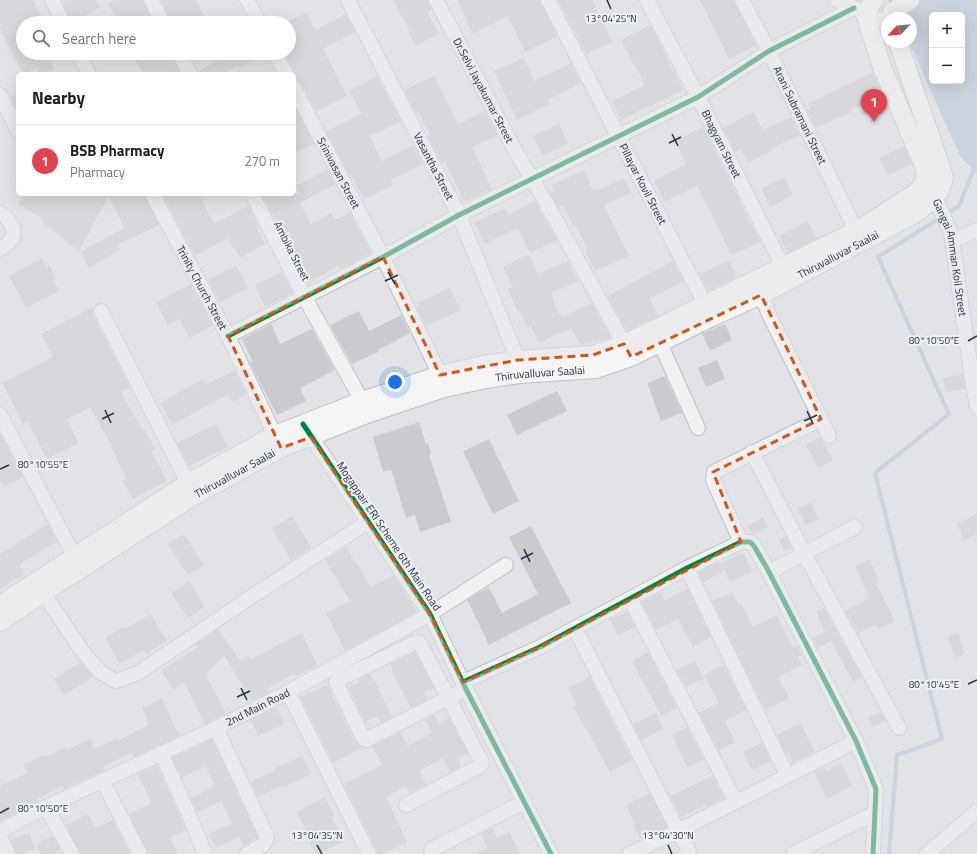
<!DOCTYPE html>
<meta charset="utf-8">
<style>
:root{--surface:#fff;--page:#f2f2f2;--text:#202124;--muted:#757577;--line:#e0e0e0;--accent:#db2777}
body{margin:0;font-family:"Titillium Web",sans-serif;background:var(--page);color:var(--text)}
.controls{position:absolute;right:12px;top:12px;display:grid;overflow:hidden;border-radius:6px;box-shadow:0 4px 16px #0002}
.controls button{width:36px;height:36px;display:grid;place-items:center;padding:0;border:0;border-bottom:1px solid var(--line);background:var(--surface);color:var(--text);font:20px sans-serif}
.compass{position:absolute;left:881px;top:12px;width:36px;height:36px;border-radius:50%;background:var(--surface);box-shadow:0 4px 16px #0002;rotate:244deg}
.you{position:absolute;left:395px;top:382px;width:14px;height:14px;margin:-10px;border:3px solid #fff;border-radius:50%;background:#1a73e8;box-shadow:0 0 0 6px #1a73e833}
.badge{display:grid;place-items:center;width:26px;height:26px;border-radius:50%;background:var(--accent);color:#fff;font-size:13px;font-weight:700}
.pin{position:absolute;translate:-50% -33px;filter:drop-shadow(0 1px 2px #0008)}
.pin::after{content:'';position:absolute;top:21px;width:14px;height:12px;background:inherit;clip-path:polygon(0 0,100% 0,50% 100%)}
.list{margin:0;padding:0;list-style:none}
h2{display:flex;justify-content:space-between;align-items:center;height:52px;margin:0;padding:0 16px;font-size:17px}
h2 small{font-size:13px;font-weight:400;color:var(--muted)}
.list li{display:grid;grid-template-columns:26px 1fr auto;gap:12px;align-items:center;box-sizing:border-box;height:72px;padding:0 16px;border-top:1px solid var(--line)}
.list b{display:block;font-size:15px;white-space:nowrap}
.list p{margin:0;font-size:13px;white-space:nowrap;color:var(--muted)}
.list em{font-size:13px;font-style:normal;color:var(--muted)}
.icon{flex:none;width:22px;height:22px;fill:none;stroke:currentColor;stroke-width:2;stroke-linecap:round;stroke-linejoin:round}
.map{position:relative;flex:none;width:977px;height:854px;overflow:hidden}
.search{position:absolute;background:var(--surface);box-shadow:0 4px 16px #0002;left:16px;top:16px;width:280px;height:44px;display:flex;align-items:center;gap:10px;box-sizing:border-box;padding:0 14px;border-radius:22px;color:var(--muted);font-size:15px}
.panel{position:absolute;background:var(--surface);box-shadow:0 4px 16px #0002;left:16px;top:72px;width:280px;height:124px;border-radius:6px}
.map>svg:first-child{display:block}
.water{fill:#afbed3;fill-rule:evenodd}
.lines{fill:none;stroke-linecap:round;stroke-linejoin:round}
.stream{stroke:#afbed3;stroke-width:4}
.building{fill:#c9cbcf}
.minor-casing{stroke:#bfc1c5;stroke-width:16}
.major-casing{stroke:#bdc0c5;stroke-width:20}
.minor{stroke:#f1f1f3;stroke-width:14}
.major{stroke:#f5f5f6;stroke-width:18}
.cycleway-casing{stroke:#eef1f6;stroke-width:8}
.cycleway{stroke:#00873e;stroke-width:5}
.marked{fill:none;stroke:#d55511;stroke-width:3;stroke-dasharray:8 5;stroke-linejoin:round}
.ticks{fill:none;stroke:#272f40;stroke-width:1.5}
.labels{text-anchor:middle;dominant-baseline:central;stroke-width:4;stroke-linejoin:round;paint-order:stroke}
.street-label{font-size:11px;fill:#272f40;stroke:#eef1f6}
.ticks-label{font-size:10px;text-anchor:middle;fill:#272f40;stroke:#eef1f6;stroke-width:4;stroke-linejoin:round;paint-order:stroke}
</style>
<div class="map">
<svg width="977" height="854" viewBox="0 0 977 854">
<rect width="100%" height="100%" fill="#e1e3e7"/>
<!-- water -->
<path class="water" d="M888,0H977V173L960,156L909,42H911V18H898ZM932,15H962V81H932Z"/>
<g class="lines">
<!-- stream -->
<path class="stream" d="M889,854L897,755L942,739L875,473L949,414L878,257L959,206L977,161"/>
</g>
<!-- building -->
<g class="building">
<path d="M0,0H33L44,23H23V53H46L54,69L43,74H40L37,68L23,74L0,29Z"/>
<path d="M67,0H96L100,8L71,23L63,2Z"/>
<path d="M115,0H143L153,23H118L108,3Z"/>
<path d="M161,0H196L205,18L195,23H171Z"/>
<path d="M393,0H428L432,10L427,12L439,33L416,46L408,32L410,31Z"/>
<path d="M458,0H540L557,37L525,52L508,16L472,34Z"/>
<path d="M558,0H592L612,42L586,54L574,29H573Z"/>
<path d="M700,0H734L756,45L729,59Z"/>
<path d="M307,12L315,30L346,14L355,32L323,49L347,96L316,111L302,84L298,81L294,80V70L285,53H289V21Z"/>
<path d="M651,25L674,73H675L683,90L621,120L612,101L645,85L621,40Z"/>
<path d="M132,53H169L180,74H143Z"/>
<path d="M232,53H267L240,68L238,65L222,74H198V71Z"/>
<path d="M524,58L534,81L571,63L581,83L548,100L550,104L517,120L494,71Z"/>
<path d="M873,72L883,95L851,110L852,112L815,128L807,109L810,108L808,104Z"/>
<path d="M377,76L401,121L370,136L382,161L413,145L423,164L391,180L393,185L364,199L352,176L350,177L326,131L362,114L349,91Z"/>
<path d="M434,76L458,124L485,111L498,135L472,147L492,189L464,202L445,162L442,163L428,137L430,136L418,112L416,113L404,90Z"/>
<path d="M18,93V112L11,97Z"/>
<path d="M294,106L314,144L294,154Z"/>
<path d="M753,112L763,130L791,117L800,135L772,148L773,150L748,163L741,149L735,152L723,128Z"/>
<path d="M559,124L568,143L543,156L533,136Z"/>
<path d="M703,127L738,196L750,224L751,223L761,242L731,255L710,210H709L697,186L664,202L654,181L686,164L675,141Z"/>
<path d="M904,146L912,164L888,175L879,158Z"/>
<path d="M327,169L335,184L300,203L311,224L331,213L335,220L350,213L371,253L341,269L339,266L307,283L297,263L298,262L262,194H300L296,186Z"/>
<path d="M584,170L593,191L596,189V191L624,178L631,193L604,205L629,256L595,271L586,252L585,249L587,248L575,225L573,226L563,205L558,208L550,193L554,191L552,185Z"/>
<path d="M784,177L793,195L770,207L761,189Z"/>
<path d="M24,194H144L159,225L117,245L120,250L89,268L80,252L124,228L109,196L79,251L42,222L43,219L18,204Z"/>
<path d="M162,194H199L213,222H214L215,223L248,206L258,225L256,226L265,244L240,258L228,238L195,256Z"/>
<path d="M535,201L557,240L530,253L518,228L485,244L474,223L505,208L508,215Z"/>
<path d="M807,221L817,239L788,253L779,236Z"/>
<path d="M529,254L538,274L568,261L578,281L552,293L554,303L560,316L561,315L562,317L592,303L611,338L580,345L571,328L539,343L531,326L528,328L519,310H517L507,289L513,287L503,267Z"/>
<path d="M42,258L46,267L49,265L56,278L53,280L59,291L26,308L9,276Z"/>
<path d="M673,261L684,281L651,298L650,299L658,316L627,331L607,296Z"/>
<path d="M729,261L737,277L708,291L700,274Z"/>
<path d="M236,265L248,288L220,302L208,280Z"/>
<path d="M282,272L293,293L265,307L255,285Z"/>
<path d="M191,284L213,326L189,338L180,319L168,325L156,302Z"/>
<path d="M450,288L461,310L426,326L416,307L418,306L417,303Z"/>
<path d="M93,307V315L130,387L121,392L143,431L145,430L155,449L151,451L167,481L133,499L122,480L126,478L111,447L112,446L90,408L67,419L79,443L47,459L28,422L23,424L2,383L53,357L41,334Z"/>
<path d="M359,311L369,331L401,315L410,333L378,350V352L352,364L330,325Z"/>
<path d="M271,324L280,344L312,329L335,370L300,388L306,401L277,415L250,363L253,362L242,339Z"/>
<path d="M725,324L732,340L710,351L702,334Z"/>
<path d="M717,360L725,379L706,387L698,368Z"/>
<path d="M235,371L246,395L232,402L228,394L172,425L160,403L203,379L206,384Z"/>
<path d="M963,374L965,389L946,392L943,378Z"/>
<path d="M665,376L682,413L661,421L647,383Z"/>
<path d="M557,391L567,411L517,435L507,415Z"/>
<path d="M419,422L426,444L428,443L431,454L429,455L451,522L420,532L415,515L406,518L391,470L383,472L373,437Z"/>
<path d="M216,424L228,447L189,466L177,443Z"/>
<path d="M0,433L23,477L4,487L0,480Z"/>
<path d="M820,437L833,460L818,468L806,445Z"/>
<path d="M489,439L519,501L493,514L463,451Z"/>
<path d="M810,502L819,519L806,525L798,508Z"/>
<path d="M977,514V534L964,540L957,524Z"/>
<path d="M292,516L311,547L291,560L272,529Z"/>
<path d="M763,517L768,526L753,534L748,526Z"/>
<path d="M48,524L57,541L19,565L25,574L0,589V554Z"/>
<path d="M531,526L571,603L489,645L467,600L489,587L502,613L538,594L509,537Z"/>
<path d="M184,534L204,565L188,575L168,544Z"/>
<path d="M786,536L792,548L785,551L779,540Z"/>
<path d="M346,547L371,587L394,575L417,612L345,651L326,613L350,601L325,560Z"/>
<path d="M743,552L752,571L730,582L720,564Z"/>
<path d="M870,559L879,581L876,583L895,621L878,629L876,625L858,634L845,611L869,598L855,566Z"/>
<path d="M719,562L723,572L703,582L698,572Z"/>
<path d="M189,581L205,607L188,618L171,593Z"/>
<path d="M688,589L711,637L693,647L678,619L656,630L641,602L661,592L665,600Z"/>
<path d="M733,592L738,604L741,603L753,627L777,615L793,648L797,646L802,655L798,657L802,665L778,677L789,698L766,710L762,701L761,702L712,601Z"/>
<path d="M824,608L862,677L853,682L831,641L817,648L813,638L825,632L816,612Z"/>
<path d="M627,612L635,627L618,635L610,619Z"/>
<path d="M150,614L167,641L146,654L144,650L120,664L105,638L124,627L125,629Z"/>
<path d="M218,629L240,661L249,656L251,659L302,633L318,666L295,676L294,674L268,688L269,692L252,701L224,655L206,675L226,713L205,724L184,683L173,690L161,670L198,647L196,644Z"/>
<path d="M958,633L965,654L955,658L948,636Z"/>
<path d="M415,652L434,688L424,693L427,699L411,708L391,670L393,669L390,664Z"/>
<path d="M648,652L677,708L661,716L632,661Z"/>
<path d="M695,661L704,678L686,687L677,670Z"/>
<path d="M81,662L93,677L64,695L54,679Z"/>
<path d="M724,664L746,710L725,721L735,742L719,751L699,713L719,703L704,675Z"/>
<path d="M370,674L373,679H374L392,717L381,723L377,716L365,722L348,687L359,682L358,680Z"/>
<path d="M590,677L632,760L610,772L583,723H582L573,707L577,705L568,688Z"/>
<path d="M327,685L355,742L362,748L333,763L300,697Z"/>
<path d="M162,698L179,736L134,757L132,753L103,767L105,770L64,789L63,786L37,799L38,802L0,821V786L27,773L23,765L45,755L46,757L66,747L67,750L90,739L94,749L117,738L118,740L149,725L142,708Z"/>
<path d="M276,707L284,724L258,736L250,720Z"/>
<path d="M881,712L886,721L873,727L868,717Z"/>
<path d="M656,713L663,729L641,740L633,724Z"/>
<path d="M434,715L439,723L449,718L468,753L458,759L461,766L450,772L443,758L419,771L426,785L410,793L406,786L386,797L407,842L383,854H378L344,784L382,765L372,746L400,732L408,746L432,733L425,719Z"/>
<path d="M800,723L815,752L793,763L788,753L786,754L777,735Z"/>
<path d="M687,727L704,759L688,768L672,735Z"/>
<path d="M212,739L258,837L244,846L239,837L216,848L209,834L232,823L221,801L197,812L191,798L215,786L205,766L182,778L172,758Z"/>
<path d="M762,743L771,761L752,770L743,752Z"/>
<path d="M302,756L311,774L284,787L283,785L258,797L251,782L276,770L275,768Z"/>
<path d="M841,763L852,786L827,799L814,772L824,767L826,771Z"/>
<path d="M157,765L186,830L170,838L178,854H148L129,814L151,803L138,774Z"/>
<path d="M713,776L724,798L707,807L706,805L681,817L670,796Z"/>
<path d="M650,793L667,827L641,839L634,827L636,826L626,805Z"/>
<path d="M325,797L335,816L332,817L344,841L319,854H316L307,837L309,836L297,812Z"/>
<path d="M88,814L95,828L113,820L130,854H80L66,825Z"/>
<path d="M492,828L497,838L509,832L520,854H474L488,847L481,834Z"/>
<path d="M29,833L35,848L22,854H16L11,840Z"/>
<path d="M52,836L60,850L52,854H41L36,844Z"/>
</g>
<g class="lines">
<!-- minor casing -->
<g class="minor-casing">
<g id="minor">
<path d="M52,0L63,23"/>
<path d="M151,0L163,23"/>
<path d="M247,0L260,23"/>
<path id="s1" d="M348,0L459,215L518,360"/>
<path id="s2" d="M436,0L517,154L544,199L628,351"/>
<path id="s3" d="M548,0L705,304"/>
<path id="s4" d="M647,0L698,97L783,267"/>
<path id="s5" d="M742,0L769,51L856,231"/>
<path d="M837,0L887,23"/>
<path d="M78,53L89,74"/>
<path d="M179,53L190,74"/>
<path d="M275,53L286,74"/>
<path id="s6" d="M294,88L383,257L440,375"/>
<path d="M0,95L18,131"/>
<path id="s7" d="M928,190L935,197L951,233L973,385L977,406"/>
<path id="s8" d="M152,194L228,336L279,444"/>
<path d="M252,194L304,296L362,401"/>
<path d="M0,213C17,225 19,238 0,249"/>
<path d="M952,241L977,230"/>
<path d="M761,295L768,312L829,436"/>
<path d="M101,311L188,483"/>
<path d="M228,336L383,257L459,215L698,97L769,51L854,8"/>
<path d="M660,343L698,428"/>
<path d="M0,415L79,565"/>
<path d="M306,429L430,614L466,689L551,854"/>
<path d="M752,452L804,553L899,728"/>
<path d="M741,542L713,480L714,472L821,419"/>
<path d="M687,568L787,775"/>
<path d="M769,572L855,527"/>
<path d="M38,585L82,651L100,672L116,681L138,673L254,595L368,522"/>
<path d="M630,599L736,802"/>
<path d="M575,629L690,854"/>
<path d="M463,682L540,647L687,568L741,542H750L754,546L769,572L856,741L876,789L873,854"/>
<path d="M288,692L369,854"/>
<path d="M216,728L267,837L264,844L247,854"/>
<path d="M161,753L190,817L205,854"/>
<path d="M102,780L140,854"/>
<path d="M406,805L480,766L482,763L480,759L421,645L418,642L414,643L338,680L336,682L363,738L366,740L466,689"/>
<path d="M46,807L72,854"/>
<path id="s9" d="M0,831L46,807L216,728L288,692L430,614L506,565"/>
<path d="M0,837L8,854"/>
<path d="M431,850L524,802"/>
<path d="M629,854L678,831L856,741"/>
<path d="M793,854L875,813"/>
<path d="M927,854L977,811"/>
</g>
</g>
<!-- major casing -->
<g class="major-casing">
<g id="major">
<path d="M891,18L892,12L910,0"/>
<path d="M0,605L188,483L275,435L362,401L440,375L483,365L518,360L593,355L624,344L856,231L914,194L923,186L926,177L924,166L882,67L865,14L874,0"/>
<path id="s10" d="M0,622L43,593L195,495L281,448L367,414L444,388L486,379L519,374L596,369L631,357L712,317L761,295L913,215C927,205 942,195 944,177L898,42"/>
</g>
</g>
<!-- minor -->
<use href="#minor" class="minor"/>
<!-- major -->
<use href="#major" class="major"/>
<!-- cycleway casing -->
<g class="cycleway-casing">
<g id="cycleway">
<path d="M228,336L383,257L459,215L698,97L769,51L854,8"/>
<path d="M303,424L430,614L466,689L551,854"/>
<path d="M463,682L540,647L687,568L741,542H750L754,546L769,572L856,741L876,789L873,854"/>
</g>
</g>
<!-- cycleway -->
<use href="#cycleway" class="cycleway"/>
</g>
<!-- marked area -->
<path d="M0 0H977V854H0ZM383,257L440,375L518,360L593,355L624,344L631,357L761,295L821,419L713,472L741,542L540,647L463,682L430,614L311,437L281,448L228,336Z" fill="#e1e3e7" fill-opacity=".55" fill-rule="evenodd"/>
<path class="marked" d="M383,257L440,375L518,360L593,355L624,344L631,357L761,295L821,419L713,472L741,542L540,647L463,682L430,614L311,437L281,448L228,336Z"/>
<!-- ticks -->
<path class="ticks" d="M607,0L611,9M672,134L678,146M669,143L681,137M388,272L395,284M385,281L398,275M968,341L977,336M105,410L111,423M807,411L813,424M102,419L114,413M804,421L817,415M0,469L9,465M524,549L530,562M521,559L533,553M968,684L977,680M241,688L247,700M237,697L250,691M0,813L9,808M317,845L322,854M668,845L672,854"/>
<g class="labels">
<!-- street labels -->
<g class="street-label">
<text stroke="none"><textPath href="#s2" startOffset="102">Dr.Selvi Jayakumar Street</textPath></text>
<text stroke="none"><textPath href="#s5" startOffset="129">Arani Subramani Street</textPath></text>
<text stroke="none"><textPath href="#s4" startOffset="162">Bhagyam Street</textPath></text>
<text stroke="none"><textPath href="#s1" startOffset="187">Vasantha Street</textPath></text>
<text stroke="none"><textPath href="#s6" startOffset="96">Srinivasan Street</textPath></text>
<text stroke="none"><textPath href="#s3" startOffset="207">Pillayar Kovil Street</textPath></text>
<text transform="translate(292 251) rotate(63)">Ambika Street</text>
<text stroke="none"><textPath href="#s10" startOffset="926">Thiruvalluvar Saalai</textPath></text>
<text stroke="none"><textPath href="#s7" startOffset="73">Gangai Amman Koil Street</textPath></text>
<text stroke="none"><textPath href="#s8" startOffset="106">Trinity Church Street</textPath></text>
<text stroke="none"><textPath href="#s10" startOffset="602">Thiruvalluvar Saalai</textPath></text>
<text stroke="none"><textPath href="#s10" startOffset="278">Thiruvalluvar Saalai</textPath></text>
<text transform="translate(389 536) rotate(56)">Mogappair ERI Scheme 6th Main Road</text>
<text stroke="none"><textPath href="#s9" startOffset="286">2nd Main Road</textPath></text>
</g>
</g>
<g class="ticks-label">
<text x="611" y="22">13°04'25"N</text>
<text x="934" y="344">80°10'50"E</text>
<text x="43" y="468">80°10'55"E</text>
<text x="934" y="688">80°10'45"E</text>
<text x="43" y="812">80°10'50"E</text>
<text x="317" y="839">13°04'35"N</text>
<text x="668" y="839">13°04'30"N</text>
</g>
</svg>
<div class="controls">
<button>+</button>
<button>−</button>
</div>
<svg class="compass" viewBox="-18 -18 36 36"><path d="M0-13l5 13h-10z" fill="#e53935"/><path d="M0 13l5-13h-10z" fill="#757577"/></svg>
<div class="you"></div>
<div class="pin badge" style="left:874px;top:122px;background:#e0444e">1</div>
<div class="search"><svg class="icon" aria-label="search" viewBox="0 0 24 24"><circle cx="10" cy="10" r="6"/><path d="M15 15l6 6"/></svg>Search here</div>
<section class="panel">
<h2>Nearby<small></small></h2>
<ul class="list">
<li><span class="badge" style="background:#e0444e">1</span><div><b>BSB Pharmacy</b><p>Pharmacy</p></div><em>270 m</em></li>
</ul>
</section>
</div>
